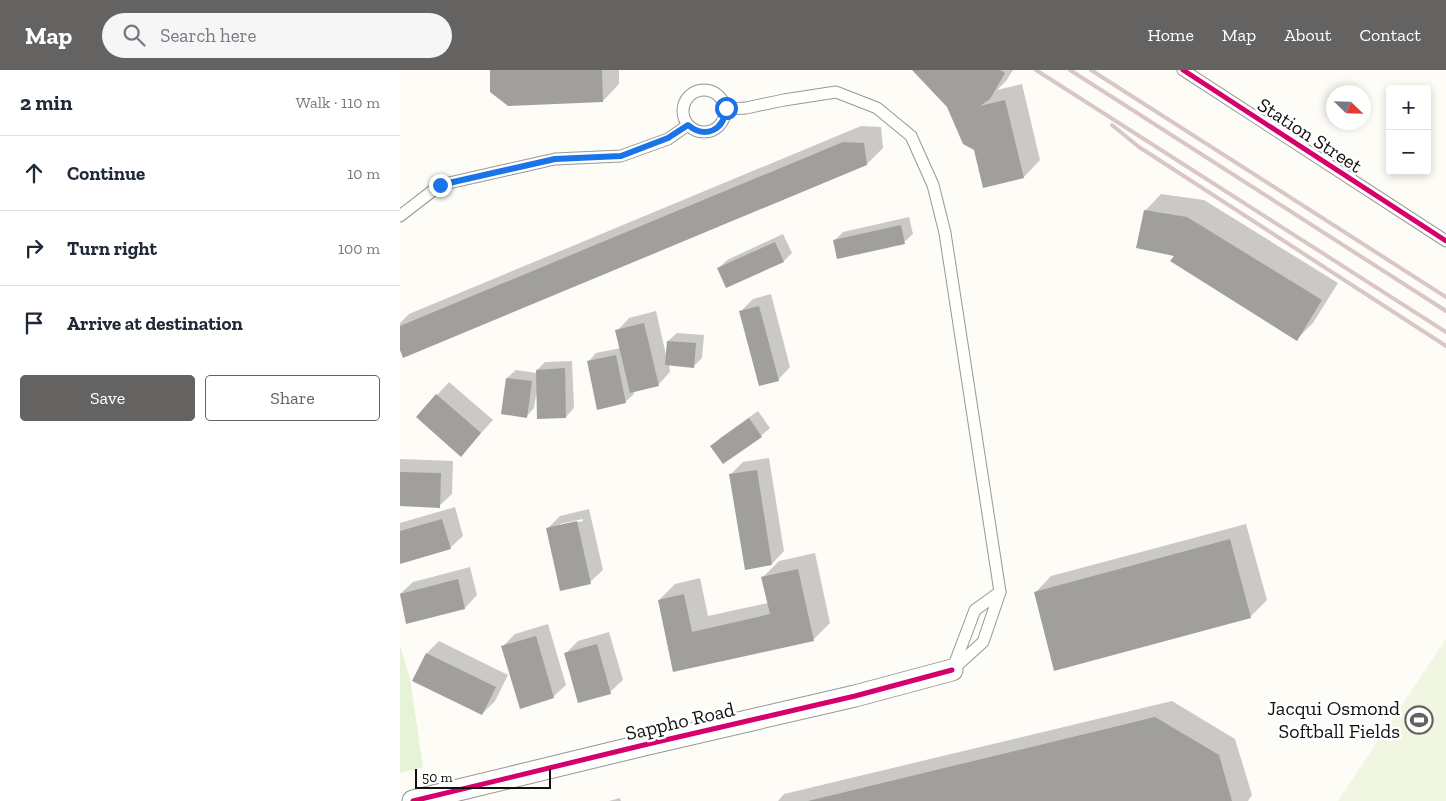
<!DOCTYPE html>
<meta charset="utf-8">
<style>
:root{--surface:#fff;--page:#f6f6f7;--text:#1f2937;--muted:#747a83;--line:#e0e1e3;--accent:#646362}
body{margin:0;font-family:"Zilla Slab",serif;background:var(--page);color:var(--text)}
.controls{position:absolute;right:15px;top:15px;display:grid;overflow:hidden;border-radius:5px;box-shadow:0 2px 8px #0003}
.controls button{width:45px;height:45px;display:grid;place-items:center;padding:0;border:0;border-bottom:1px solid var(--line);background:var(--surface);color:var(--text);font:25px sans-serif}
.compass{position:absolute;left:926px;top:15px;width:45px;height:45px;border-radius:50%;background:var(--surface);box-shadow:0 2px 8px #0003;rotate:113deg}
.scale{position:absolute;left:15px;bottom:12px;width:136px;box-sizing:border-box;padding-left:5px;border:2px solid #111;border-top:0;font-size:14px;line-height:18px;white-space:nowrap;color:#111;-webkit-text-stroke:4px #fff;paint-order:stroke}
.stop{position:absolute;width:15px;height:15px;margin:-11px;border:4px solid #1a73e8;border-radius:50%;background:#fff}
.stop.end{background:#1a73e8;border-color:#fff;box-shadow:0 1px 5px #0008}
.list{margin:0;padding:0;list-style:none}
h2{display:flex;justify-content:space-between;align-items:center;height:65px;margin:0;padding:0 20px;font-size:21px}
h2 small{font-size:16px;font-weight:400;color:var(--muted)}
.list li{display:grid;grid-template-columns:32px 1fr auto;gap:15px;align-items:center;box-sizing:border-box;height:75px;padding:0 20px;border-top:1px solid var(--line)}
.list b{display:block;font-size:19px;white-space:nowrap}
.list em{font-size:16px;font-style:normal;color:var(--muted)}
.actions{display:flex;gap:10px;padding:15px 20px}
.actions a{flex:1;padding:11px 0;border:1px solid var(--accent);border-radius:5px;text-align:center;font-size:18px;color:var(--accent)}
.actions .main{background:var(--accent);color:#fff}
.icon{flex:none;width:28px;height:28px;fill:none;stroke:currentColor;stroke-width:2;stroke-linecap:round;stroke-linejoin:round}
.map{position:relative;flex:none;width:1046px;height:731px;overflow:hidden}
header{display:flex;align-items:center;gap:30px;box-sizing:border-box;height:70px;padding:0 25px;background:var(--accent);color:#fff}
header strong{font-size:24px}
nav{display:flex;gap:28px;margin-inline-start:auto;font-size:18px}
.search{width:350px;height:45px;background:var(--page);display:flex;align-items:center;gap:12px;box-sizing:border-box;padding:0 18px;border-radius:28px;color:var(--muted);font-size:19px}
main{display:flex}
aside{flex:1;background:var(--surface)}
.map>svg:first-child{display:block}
.green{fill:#e7f3d7}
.pitch{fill:#f0f6e1}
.shadow{fill:#0003;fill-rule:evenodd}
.building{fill:#a19f9c}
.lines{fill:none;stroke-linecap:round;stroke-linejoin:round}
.service-casing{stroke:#979795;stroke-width:13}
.minor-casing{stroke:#979795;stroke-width:23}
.service{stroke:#fffffe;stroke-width:11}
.minor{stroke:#fffffe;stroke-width:21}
.rail{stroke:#d9c6c7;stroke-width:4}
.cycleway-casing{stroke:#fff;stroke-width:8}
.cycleway{stroke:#d6006c;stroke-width:5}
.route{stroke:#1a73e8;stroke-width:6}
.labels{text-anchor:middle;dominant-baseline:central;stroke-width:5;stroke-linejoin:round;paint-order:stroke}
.street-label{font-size:20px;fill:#111;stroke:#fff}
.poi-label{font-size:20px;fill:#111;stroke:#fff;text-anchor:end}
</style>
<header>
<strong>Map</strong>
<div class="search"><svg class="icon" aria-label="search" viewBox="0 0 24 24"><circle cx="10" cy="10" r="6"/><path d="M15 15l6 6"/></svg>Search here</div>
<nav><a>Home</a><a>Map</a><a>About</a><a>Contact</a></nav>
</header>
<main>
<aside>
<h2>2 min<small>Walk · 110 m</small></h2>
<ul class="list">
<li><svg class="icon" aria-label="ahead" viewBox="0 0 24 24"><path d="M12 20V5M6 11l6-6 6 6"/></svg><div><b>Continue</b></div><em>10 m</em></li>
<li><svg class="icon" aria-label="right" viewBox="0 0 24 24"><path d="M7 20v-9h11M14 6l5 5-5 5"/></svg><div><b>Turn right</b></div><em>100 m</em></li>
<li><svg class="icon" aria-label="arrive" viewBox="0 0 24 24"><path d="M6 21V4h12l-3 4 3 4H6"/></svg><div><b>Arrive at destination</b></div></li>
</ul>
<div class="actions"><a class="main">Save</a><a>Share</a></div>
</aside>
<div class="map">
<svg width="1046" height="731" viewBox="0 0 1046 731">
<rect width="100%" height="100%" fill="#fdfcf7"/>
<!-- green -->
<path class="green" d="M0,575L10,609L23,697L0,703Z"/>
<!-- pitch -->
<path class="pitch" d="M1046,569V731H938Z"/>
<!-- shadow -->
<g class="shadow">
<path d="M91,0H219V14L203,31Z"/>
<path d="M513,0H613L606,11L597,20L622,14L640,90L624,107L584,117L575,79L548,36Z"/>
<path d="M461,56L481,57L483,78L467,94L0,277V253L9,244Z"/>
<path d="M761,124L804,130L938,213L913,253L897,269L745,141Z"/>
<path d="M509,147L513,164L504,172L435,170L443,162Z"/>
<path d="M383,164L392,183L384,191L319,198L327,190Z"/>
<path d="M371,224L390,297L378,310L340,242L353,229Z"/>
<path d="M256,241L266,285L268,271L277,263L304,265L302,288L294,296L269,294L270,302L258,315L233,321L234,324L225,332L188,292L196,283L221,278L217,261L229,248Z"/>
<path d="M172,291L174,338L166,347L136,325L134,338L126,347L107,308L116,300L137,303V300L145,292Z"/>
<path d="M49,312L93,350L61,385L17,347Z"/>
<path d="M358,341L370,358L361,366L312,376L320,368Z"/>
<path d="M369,388L384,481L372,494L330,405L343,392Z"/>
<path d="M0,389L53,391L52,424L39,436L0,435Z"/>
<path d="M55,437L63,466L50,478L0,492V453Z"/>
<path d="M189,439L203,500L190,512L147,459L160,446ZM183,449V451L160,456V454Z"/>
<path d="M846,454L867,530L850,547L635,523L651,506Z"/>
<path d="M415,483L430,553L414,569L274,601L259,530L275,514L300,508L308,546L368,533L363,507L379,491Z"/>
<path d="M70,497L77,525L65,538L7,552L0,524L13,512Z"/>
<path d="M148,554L166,615L153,627L103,576L115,564Z"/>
<path d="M209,562L223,610L210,622L165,584L178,571Z"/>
<path d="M39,571L108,605L95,631L82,644L27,583Z"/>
<path d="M772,631L835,669L852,725L848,731H378L384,724Z"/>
<path d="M220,728L221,731H209Z"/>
</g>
<!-- building -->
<g class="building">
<path d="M90,0H202L203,32L108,36L90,22Z"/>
<path d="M512,0H600L605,3L590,29L580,36L605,30L624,108L583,118L574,80L563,74L547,37Z"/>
<path d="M443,72L464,73L467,95L3,288L0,280V256Z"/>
<path d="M744,140L787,147L922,230L897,271L770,191L774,186L736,178Z"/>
<path d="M501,155L505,174L437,189L433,170Z"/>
<path d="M375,172L384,192L326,218L317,198Z"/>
<path d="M359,236L379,311L359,316L339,241Z"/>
<path d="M244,253L259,316L230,323L215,260Z"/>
<path d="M267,271L296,273L294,298L265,295Z"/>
<path d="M216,285L226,333L197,340L187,291Z"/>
<path d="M165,298L166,348L137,349L136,300Z"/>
<path d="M106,308L132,311L127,348L101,344Z"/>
<path d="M36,324L81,363L61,387L16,347Z"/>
<path d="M349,348L362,367L323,394L310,376Z"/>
<path d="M357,400L372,495L345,500L329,404Z"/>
<path d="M0,402L41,403L40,438L0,436Z"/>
<path d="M42,449L51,479L0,494V461Z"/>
<path d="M177,451L191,514L160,521L146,458Z"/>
<path d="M830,469L851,548L654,601L634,522Z"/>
<path d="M398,499L414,571L273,602L258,530L284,524L292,562L370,544L361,507Z"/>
<path d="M58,509L65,539L6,554L0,524Z"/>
<path d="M136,566L154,628L120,639L101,576Z"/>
<path d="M197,574L211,624L178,633L164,583Z"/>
<path d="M26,583L96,617L82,645L12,611Z"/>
<path d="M755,647L819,685L832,731H408Z"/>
</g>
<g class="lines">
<!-- service casing -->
<g class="service-casing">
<g id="service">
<path d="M783,0L1046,171"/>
<circle cx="304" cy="41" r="21"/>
<path d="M326,39L346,38L384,30L436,22L477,38L511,66L533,115L545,163L600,522L583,572L552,600"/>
<path d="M0,146L40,115L155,89L221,86L268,69L288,55"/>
<path d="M553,598L575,540L600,522"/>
</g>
</g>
<!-- minor casing -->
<g class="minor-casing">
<path id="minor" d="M13,731L248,674L455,626L552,600"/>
</g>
<!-- service -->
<use href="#service" class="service"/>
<!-- minor -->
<use href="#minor" class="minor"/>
<!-- rail -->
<g class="rail">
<path d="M636,0L1046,262"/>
<path d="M670,0L1046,241"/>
<path d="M691,0L1046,227"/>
<path d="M712,55L739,77L1046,276"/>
</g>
<!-- cycleway casing -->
<g class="cycleway-casing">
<g id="cycleway">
<path d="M783,0L1046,171"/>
<path d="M13,731L248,674L455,626L552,600"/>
</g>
</g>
<!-- cycleway -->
<use href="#cycleway" class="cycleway"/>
</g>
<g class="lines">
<!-- route -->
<path class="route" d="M40,115L155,89L221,86L268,68L288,55C305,69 324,61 326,38"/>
</g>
<!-- icons -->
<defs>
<g id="stadium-ring" transform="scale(1.4375)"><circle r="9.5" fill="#fff" stroke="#646362" stroke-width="1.5"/><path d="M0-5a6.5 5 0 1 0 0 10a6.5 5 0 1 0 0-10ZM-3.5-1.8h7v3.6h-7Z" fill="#646362"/></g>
</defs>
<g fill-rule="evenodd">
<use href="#stadium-ring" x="1019" y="650"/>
</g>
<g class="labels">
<!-- street labels -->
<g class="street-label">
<text transform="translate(910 65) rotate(33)">Station Street</text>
<text transform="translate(280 651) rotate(-13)">Sappho Road</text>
</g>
<!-- poi labels -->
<g class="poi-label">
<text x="1000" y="638">Jacqui Osmond<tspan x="1000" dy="23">Softball Fields</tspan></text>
</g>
</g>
</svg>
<div class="controls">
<button>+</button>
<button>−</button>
</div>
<svg class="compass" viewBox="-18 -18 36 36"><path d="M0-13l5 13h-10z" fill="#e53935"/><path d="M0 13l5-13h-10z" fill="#747a83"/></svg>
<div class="scale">50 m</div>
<div class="stop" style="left:326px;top:38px"></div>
<div class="stop end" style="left:40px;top:115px"></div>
</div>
</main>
